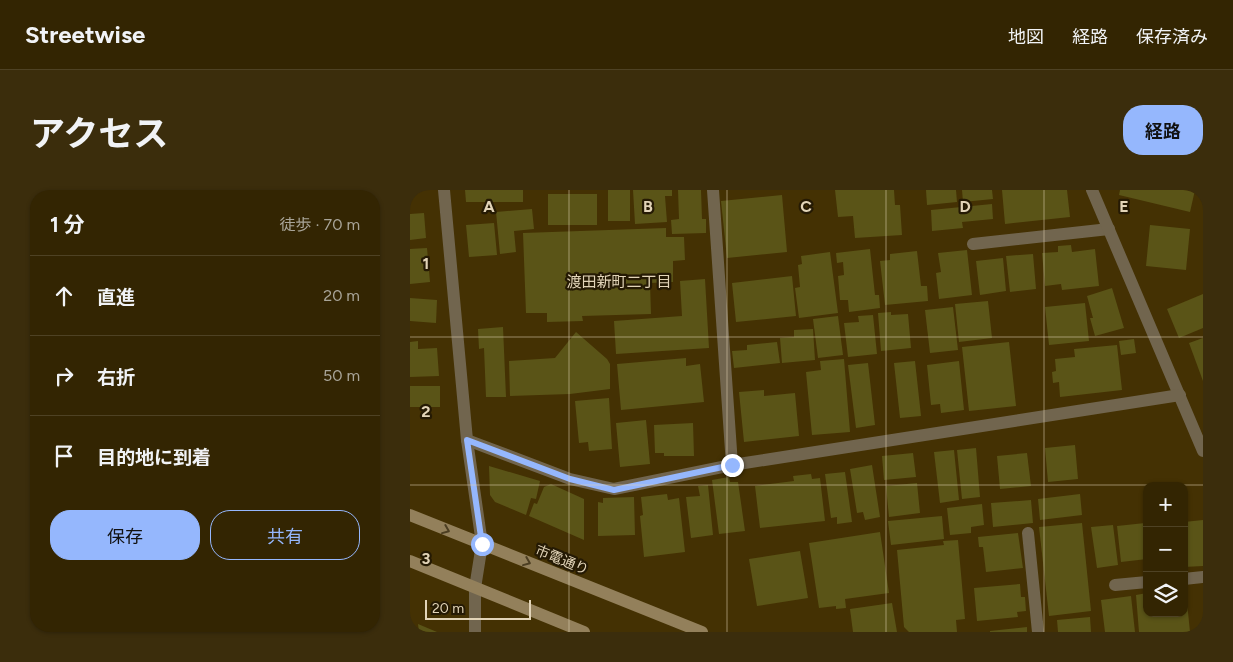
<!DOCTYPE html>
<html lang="ja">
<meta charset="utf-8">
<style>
:root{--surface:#332502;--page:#3b2d0c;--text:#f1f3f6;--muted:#a9a599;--line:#4e4224;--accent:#95b7fd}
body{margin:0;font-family:Figtree,"Noto Sans JP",sans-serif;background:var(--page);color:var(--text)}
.controls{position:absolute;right:15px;bottom:15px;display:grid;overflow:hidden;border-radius:10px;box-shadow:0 1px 4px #0004}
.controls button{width:45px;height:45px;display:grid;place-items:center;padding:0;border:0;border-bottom:1px solid var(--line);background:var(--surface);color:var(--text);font:25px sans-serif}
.scale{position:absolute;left:15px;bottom:12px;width:106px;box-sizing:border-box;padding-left:5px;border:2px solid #e2d4b8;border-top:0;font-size:14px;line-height:18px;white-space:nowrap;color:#e2d4b8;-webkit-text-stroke:4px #251a04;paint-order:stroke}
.stop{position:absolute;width:15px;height:15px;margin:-11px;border:4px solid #95b7fd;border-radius:50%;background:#fff}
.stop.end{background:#95b7fd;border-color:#fff;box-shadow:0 1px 5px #0008}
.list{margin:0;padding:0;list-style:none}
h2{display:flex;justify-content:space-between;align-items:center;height:65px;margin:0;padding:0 20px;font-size:21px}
h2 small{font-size:16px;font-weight:400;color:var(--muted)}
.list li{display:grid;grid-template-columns:32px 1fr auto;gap:15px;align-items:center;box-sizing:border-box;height:80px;padding:0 20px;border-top:1px solid var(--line)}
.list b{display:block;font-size:19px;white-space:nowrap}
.list em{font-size:16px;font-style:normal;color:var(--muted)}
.actions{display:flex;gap:10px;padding:15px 20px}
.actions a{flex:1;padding:11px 0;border:1px solid var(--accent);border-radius:20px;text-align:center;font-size:18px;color:var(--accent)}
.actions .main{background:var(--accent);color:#111}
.icon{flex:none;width:28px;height:28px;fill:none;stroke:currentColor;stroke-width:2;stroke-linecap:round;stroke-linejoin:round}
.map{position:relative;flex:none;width:793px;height:442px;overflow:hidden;border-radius:20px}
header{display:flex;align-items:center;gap:30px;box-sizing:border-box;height:70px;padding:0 25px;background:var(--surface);border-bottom:1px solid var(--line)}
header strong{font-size:24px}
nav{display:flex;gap:28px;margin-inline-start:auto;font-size:18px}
.intro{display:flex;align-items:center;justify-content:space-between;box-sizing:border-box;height:120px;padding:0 30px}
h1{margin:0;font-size:35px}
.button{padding:12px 22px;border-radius:20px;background:var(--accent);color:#111;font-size:18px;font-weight:700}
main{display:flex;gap:30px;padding:0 30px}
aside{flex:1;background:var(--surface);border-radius:20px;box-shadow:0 1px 4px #0004}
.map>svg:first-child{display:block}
.building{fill:#5a5417}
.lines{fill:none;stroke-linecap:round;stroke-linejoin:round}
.lane{stroke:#71654e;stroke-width:12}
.street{stroke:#71654e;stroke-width:12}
.secondary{stroke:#93805b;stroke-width:12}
.oneway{stroke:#4c3e22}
.route{stroke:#95b7fd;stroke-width:6}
.grid{fill:none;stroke:#e2d4b8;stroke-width:1;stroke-opacity:0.55}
.labels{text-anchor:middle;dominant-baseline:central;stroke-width:4.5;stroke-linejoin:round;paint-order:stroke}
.street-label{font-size:14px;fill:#e2d4b8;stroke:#251a04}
.neighbourhood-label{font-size:15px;fill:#e2d4b8;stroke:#251a04}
.grid-label{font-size:16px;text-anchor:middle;font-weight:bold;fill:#e2d4b8;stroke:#251a04;stroke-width:4.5;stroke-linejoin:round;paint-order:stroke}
</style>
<header>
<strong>Streetwise</strong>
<nav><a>地図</a><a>経路</a><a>保存済み</a></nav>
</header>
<div class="intro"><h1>アクセス</h1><a class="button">経路</a></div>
<main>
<aside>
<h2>1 分<small>徒歩 · 70 m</small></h2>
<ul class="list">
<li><svg class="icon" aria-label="ahead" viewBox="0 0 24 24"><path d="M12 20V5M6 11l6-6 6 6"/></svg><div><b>直進</b></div><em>20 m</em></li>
<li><svg class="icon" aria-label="right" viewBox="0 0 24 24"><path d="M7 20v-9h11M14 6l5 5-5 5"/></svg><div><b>右折</b></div><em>50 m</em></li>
<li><svg class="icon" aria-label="arrive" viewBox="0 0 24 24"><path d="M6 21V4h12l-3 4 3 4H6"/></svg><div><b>目的地に到着</b></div></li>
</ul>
<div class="actions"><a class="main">保存</a><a>共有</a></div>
</aside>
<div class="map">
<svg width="793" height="442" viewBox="0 0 793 442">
<rect width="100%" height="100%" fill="#443103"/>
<!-- building -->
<g class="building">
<path d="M55,0H113V12H56Z"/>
<rect x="198" y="0" width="22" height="31"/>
<path d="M223,0H262V6H255L257,32L225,34Z"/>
<path d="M268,0H291L292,29H296V43L262,44L261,30L269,29Z"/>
<path d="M425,0H484L485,15H490L492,45L445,48L443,26L428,27Z"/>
<path d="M516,0H546L547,12L517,15Z"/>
<path d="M552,0H582L583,9L553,12Z"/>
<path d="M592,0H657L660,27L595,34Z"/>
<path d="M710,0H785L780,22L709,5Z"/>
<rect x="138" y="4" width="49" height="31"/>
<path d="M372,5L377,62L317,68L311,11Z"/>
<path d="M582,14L583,29L552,32L553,38L522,41L521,20Z"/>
<path d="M122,19L124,39L104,41L106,62L90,64L86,22Z"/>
<path d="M14,23L16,48L0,50V24Z"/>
<path d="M84,33L87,65L59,67L56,35Z"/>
<path d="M740,35L780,39L776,80L736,76Z"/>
<path d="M256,38V47H274L275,70L263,71V92L240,93L241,124L172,126L173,131L137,132V123H116L113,43Z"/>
<path d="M661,55L662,62L685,59L689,96L652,100L651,94L635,96L632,63L648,62V56Z"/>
<path d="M17,58L20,92L0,94V59Z"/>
<path d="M460,59L465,105H469L470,118L439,122L438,110H430L428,86L434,85L433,72L427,73L426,63Z"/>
<path d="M557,60L562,105L529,109L526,83L531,82L528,63Z"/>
<path d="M507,61L511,96H517L518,111L475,115L470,71L480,70V64Z"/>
<path d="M420,62L428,123L389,128L385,98L390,97L388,75L392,74L391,66Z"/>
<path d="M623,64L626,99L600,102L596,66Z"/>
<path d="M593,68L596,101L570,105L566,71Z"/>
<path d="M382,86L386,126L326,132L322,93Z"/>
<path d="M295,89L299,158L206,164L204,131L272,126L270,91Z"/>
<path d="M702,98L714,138L685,146L680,128H683L677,106Z"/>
<path d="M793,104V138L769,148L757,119Z"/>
<path d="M0,108L27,110L26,133L0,131Z"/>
<path d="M578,111L582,148L549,152L545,114Z"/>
<path d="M675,113L679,151L639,155L635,117Z"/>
<path d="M543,117L548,160L520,163L515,120Z"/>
<path d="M481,122V125L498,124L501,158L471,161L468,123Z"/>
<path d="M463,125L467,164L438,167L434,133L449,132L448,126Z"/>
<path d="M428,126L433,165L408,168L403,129Z"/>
<path d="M93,137L96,207H76L74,158L69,159L68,139Z"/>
<path d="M403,139L405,170L372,173L370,148L384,147V140Z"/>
<path d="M166,142L197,169L200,174V199L160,204L100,206L99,171L145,168Z"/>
<path d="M793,148V191L779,153Z"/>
<path d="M724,149L726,163L711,165L709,151Z"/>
<path d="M8,151V159L27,158L29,186L0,187V152Z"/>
<path d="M367,152L370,173L324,178L322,161L337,160V155Z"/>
<path d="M599,152L606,216L559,221L552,157Z"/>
<path d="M707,155L712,200L650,207L649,192L643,193L642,182L646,181L645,169L665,167L664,159Z"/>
<path d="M276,168V176L290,174L294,212L211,220L207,174Z"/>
<path d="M434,169L440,242L402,245L396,182L411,180L410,171Z"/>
<path d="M505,171L511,226L490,228L484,173Z"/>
<path d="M549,171L554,220L531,223L530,214L521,215L517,175Z"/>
<path d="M458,173L465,235L446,238L438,175Z"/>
<rect x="0" y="196" width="30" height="21"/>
<path d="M354,200V206L385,203L389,246L334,252L329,202Z"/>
<path d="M199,208L202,259L179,261L178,252L169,253L165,211Z"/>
<path d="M236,230L240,274L210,277L206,233Z"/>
<path d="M283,233L284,266H254V263H245L244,235Z"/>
<path d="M665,255L668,289L638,292L635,258Z"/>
<path d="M566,258L570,307L552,309L547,260Z"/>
<path d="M544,260L549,310L530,313L524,262Z"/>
<path d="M503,263L506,287L474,290L472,266Z"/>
<path d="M617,263L621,296L590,299L587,266Z"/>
<path d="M462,275L470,327L455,330L453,322L447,323L440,279Z"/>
<path d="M79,276L130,291L126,309L121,308L116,325L85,312L80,305Z"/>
<path d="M435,282L442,332L427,334V327L421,328L415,284Z"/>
<path d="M401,284L402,289L410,288L415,331L350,338L345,296L384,291L383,286Z"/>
<path d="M319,287L320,292H328L335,341L309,344L302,290Z"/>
<path d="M507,293L510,323L479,327L476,296Z"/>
<path d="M141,294L174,309V350L119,326L124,313L127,314L134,297Z"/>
<path d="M298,295L303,345L281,348L276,307L290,306L288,296Z"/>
<path d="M257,304L258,310L269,308L275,362L234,367L230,326L233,325L231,307Z"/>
<path d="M670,304L672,325L630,330L628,309Z"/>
<path d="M224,307L225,345L188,346V312L193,313V308Z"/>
<path d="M621,310L623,333L583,337L581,313Z"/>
<path d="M572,314L574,335L561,337V343L540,345L537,318Z"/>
<path d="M532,326L534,349L481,355L478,331Z"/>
<path d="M793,330V376L774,377V332Z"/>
<path d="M672,333L681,421L639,426L629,337Z"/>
<path d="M735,333L737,369L711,372L707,336Z"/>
<path d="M703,335L708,375L687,378L681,337Z"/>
<path d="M470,342L479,403L435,409L436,418L426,419V416L409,418L399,353Z"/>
<path d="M608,343L613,378L576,382L573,357H569L568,347Z"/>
<path d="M548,350L555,429L546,430L547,442H499L494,437L487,360L534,355L533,351Z"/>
<path d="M390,361L398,408L347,416L339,369Z"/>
<path d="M610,394L611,407H615L616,421L607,422L608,427L567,431L564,398Z"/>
<path d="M774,402H776L780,442H729L726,405L737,403V423H774Z"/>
<path d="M721,406L725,442H695L691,410Z"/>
<path d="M482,413L487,442H443L440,419Z"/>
<path d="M680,427L681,442H648L647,430Z"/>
<path d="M8,434L27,442H9Z"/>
<path d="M617,437V442H580V441Z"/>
</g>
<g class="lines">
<!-- lane -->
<g class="lane">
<path d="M303,0L322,275"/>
<path d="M563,54L699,39"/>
<path d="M618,343L628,442"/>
<path d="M774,389L793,387"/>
<path d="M705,395L737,392"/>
</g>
<!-- street -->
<g class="street">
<path d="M34,0L57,250L72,354L65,398V442"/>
<path d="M682,0L793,261"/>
<path d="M57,250L160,289L204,299L322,275L770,205"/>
</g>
<!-- secondary -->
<g class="secondary">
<path d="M0,325L292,442"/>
<path d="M0,371L174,442"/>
</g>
</g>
<!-- one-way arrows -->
<defs><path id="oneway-chevron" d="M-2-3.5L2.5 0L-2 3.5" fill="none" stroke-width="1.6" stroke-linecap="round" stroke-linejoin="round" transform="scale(1.25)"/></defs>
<g class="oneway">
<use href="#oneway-chevron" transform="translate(36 340) rotate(22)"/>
<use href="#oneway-chevron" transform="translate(117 372) rotate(22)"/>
</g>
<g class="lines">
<!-- route -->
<path class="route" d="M72,354L57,250L160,289L204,300L322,275"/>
</g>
<!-- grid -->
<path class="grid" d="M159,0V442M317,0V442M476,0V442M634,0V442M0,147H793M0,295H793"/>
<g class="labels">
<!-- street labels -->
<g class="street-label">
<text transform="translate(152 370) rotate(22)">市電通り</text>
</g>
<!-- neighbourhood labels -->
<g class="neighbourhood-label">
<text x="209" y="92">渡田新町二丁目</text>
</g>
</g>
<g class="grid-label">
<text x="79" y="22">A</text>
<text x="238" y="22">B</text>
<text x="396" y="22">C</text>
<text x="555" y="22">D</text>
<text x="714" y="22">E</text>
<text x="16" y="79">1</text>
<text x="16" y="227">2</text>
<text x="16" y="374">3</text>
</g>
</svg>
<div class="controls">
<button>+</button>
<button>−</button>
<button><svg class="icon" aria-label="layers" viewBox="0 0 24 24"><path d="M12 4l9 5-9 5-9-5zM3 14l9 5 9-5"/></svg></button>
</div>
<div class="scale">20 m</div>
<div class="stop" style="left:72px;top:354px"></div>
<div class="stop end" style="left:322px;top:275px"></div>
</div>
</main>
